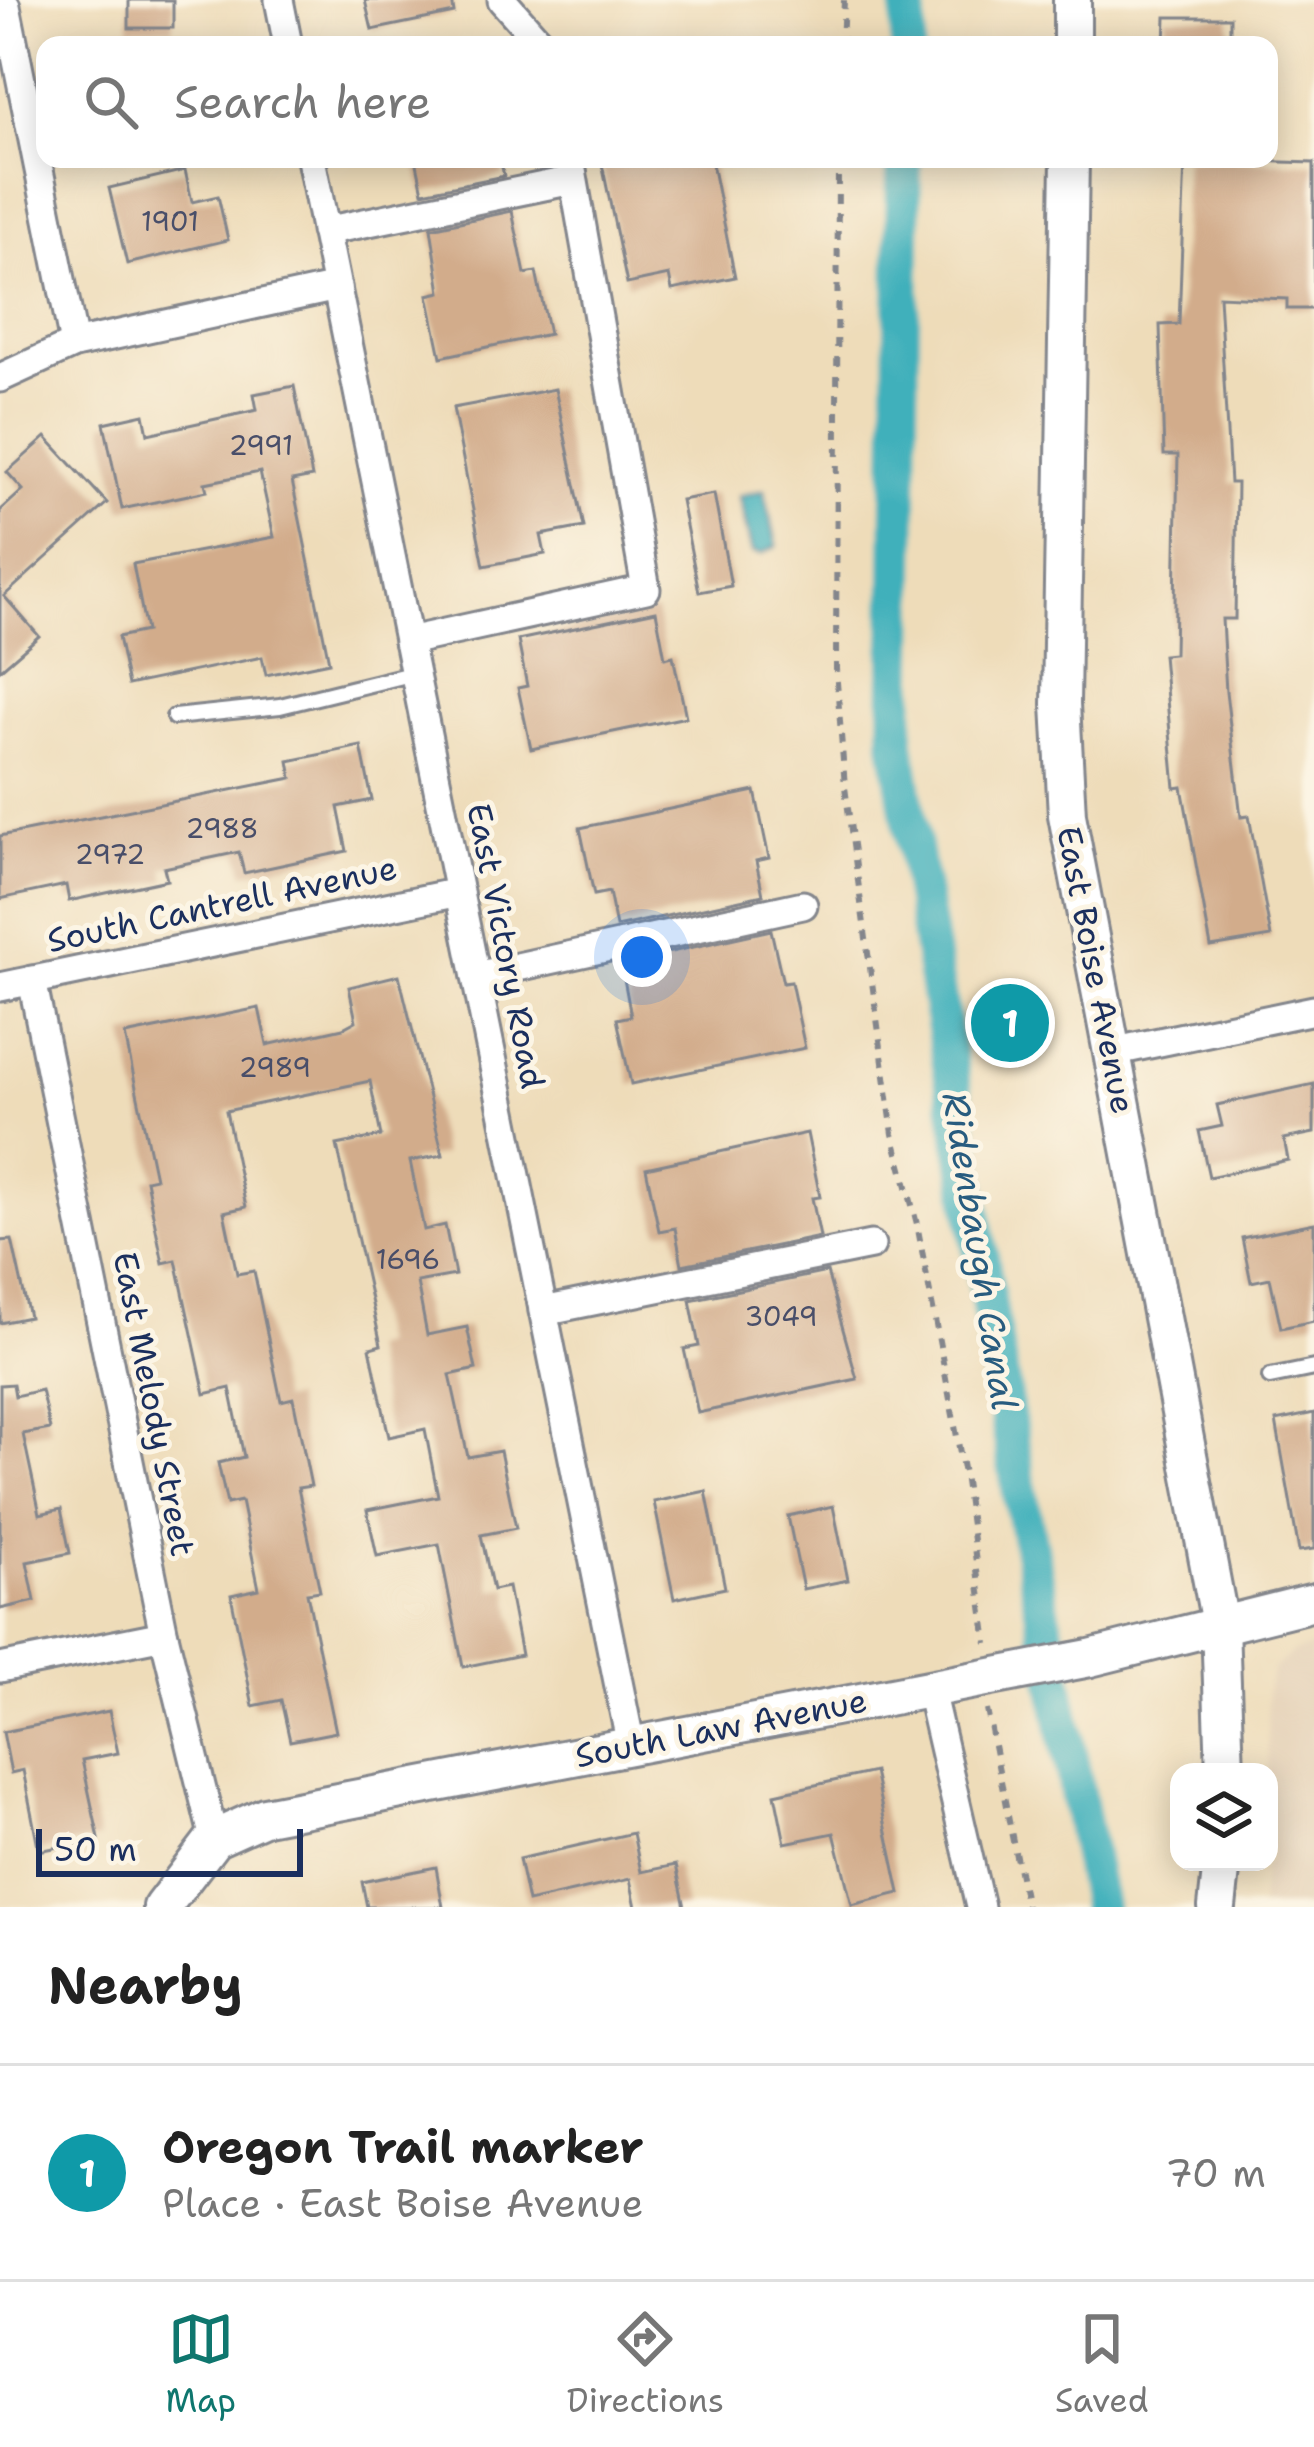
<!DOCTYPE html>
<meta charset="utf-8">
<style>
:root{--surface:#fff;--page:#f2f2f2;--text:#222;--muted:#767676;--line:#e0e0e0;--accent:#0f766e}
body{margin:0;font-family:"Shantell Sans",sans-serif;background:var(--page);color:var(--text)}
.controls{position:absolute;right:36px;bottom:36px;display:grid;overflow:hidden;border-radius:24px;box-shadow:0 6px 30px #0003}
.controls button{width:108px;height:108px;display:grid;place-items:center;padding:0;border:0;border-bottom:3px solid var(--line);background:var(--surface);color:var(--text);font:60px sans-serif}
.scale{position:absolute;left:36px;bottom:30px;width:267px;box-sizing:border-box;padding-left:12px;border:6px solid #1b2f5e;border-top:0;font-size:33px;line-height:42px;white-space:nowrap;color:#1b2f5e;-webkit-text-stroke:9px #fcf5e5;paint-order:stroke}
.you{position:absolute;left:642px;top:957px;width:42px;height:42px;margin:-30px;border:9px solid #fff;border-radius:50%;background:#1a73e8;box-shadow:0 0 0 18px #1a73e833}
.badge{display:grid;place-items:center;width:78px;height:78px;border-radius:50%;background:var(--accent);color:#fff;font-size:39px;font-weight:700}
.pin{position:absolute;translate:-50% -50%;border:6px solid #fff;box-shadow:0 3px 12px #0006}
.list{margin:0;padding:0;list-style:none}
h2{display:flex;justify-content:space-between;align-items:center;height:156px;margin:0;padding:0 48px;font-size:51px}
h2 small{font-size:39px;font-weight:400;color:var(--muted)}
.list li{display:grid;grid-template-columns:78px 1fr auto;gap:36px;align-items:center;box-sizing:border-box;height:216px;padding:0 48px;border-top:3px solid var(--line)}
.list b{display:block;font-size:45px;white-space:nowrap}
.list p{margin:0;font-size:39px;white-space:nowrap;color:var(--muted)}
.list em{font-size:39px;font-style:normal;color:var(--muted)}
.icon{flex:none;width:66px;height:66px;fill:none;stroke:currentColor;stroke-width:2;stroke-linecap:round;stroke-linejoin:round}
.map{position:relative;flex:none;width:1314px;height:1907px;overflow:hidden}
.search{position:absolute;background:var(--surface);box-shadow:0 6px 30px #0003;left:36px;right:36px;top:36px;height:132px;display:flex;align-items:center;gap:30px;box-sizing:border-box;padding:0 42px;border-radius:24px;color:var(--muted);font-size:45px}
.sheet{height:372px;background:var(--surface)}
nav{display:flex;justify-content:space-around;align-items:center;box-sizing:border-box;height:168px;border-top:3px solid var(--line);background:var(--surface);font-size:33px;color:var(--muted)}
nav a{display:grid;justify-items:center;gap:6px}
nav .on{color:var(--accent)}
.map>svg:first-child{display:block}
.built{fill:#e4d0b6}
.water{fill:#40b0bb;stroke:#2e708c;stroke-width:3}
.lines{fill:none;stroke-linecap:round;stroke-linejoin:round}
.canal{stroke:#40b0bb;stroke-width:36}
.building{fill:#d2ac8b}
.service-casing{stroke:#84868c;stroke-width:20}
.minor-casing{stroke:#84868c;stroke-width:33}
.tertiary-casing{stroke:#84868c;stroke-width:42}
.path{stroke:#84868c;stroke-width:6;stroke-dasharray:9 9;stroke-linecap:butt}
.service{stroke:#fff;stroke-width:14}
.minor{stroke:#fff;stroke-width:27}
.tertiary{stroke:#fff;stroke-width:36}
.labels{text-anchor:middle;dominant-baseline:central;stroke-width:10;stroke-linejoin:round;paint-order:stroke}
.number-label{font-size:27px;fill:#494e69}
.street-label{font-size:33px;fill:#1b2f5e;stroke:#fcf5e5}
.water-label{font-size:36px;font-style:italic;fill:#285c7f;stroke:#fcf5e5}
</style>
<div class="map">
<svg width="1314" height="1907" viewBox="0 0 1314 1907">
<rect width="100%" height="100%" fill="#fcf5e5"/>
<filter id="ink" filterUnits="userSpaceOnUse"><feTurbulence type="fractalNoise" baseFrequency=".00833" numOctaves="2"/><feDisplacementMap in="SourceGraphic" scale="24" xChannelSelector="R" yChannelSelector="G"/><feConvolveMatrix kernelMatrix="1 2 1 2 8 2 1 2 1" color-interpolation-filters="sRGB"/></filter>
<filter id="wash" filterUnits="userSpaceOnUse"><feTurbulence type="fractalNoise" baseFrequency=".004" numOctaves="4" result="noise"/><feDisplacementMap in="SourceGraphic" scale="48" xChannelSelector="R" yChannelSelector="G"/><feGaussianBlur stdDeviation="2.7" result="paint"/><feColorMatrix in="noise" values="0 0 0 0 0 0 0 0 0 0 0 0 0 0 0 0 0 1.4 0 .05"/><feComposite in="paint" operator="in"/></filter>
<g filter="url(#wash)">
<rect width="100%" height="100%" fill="#eedcb9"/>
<!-- built -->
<path class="built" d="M1314,1647V1907H1260L1264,1862H1269L1267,1690L1273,1669L1293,1652Z"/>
<!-- water -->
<path class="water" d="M764,490L777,546L761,554L752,552L739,496Z"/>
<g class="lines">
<!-- canal -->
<g class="canal">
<path d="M908,45L909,0"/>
<path d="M904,159L897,743L1020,1494L1099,1907"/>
</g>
</g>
<g id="blocks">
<!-- building -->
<g class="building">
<rect x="129" y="0" width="44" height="28"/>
<path d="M365,0H452L454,13L372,30Z"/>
<path d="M1166,17H1230V45H1165Z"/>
<path d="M416,159H500L504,176L423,192Z"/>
<path d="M601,159H711L735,277L672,290L669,275L627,284Z"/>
<path d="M1185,159L1314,163V309H1287V299L1219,296L1230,483H1237L1235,619H1222L1226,692L1241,817L1249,816L1271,937L1211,947L1182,787L1175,788L1163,655L1174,654L1178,455H1164L1160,325L1179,324Z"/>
<path d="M185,170L192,202L218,196L228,240L127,264L109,188Z"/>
<path d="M512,211L525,274L536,272L549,334L441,357L428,295L441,292L431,228Z"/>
<path d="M294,386L312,477L292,481L329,662L266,675L262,657L128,685L118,637L146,631L133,564L274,537L260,472L205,483L207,491L122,509L104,423L144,414L148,434L257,410L254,394Z"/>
<path d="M555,389L584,527L541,535L545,554L484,566L453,408Z"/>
<path d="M46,437L107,503L4,596L39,636L0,670V511L23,490L7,472Z"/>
<path d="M714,494L731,586L699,592L681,500Z"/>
<path d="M656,611L665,658L673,656L686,717L531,749L518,688L527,686L518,640Z"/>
<path d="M361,746L372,800L338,807L347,851L244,873L239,852L164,868L167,880L69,901L66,885L0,899V836L292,778L289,761Z"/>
<path d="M755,791L769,858L756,861L763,895L616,927L609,892L594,895L580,828Z"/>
<path d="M771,930L783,983L791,982L805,1048L631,1084L617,1019L631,1016L621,963Z"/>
<path d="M399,975L443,1155L410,1161L424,1230L445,1225L455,1275L417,1282L427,1335L467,1327L476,1369L450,1375L468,1457L500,1451L516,1528L481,1535L493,1590L508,1587L521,1655L463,1667L439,1544L377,1556L367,1510L438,1496L425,1429L389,1437L370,1348L381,1345L337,1145L381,1136L370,1081L226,1111L246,1207L224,1212L237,1274L254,1271L281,1401L293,1398L311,1486L298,1488L320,1591L307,1593L336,1732L290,1741L281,1700L253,1706L231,1595L259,1589L241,1501L227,1504L218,1463L244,1457L230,1388L205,1394L176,1260L163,1263L146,1180L155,1178L125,1035L259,1008L267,1045L343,1028L356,1021L349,987Z"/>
<path d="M1314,1084V1133L1284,1139L1288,1160L1209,1177L1199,1131L1222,1126L1217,1105Z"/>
<path d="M807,1133L820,1197L812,1198L820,1237L682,1265L675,1228L659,1231L646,1168Z"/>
<path d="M1314,1223V1321L1281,1328L1270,1278L1251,1282L1242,1238Z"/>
<path d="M12,1240L29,1317L0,1323V1241Z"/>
<path d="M827,1272L857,1379L698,1413L684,1349L699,1346L690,1300Z"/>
<path d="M13,1384L15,1396L41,1390L50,1429L23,1434L40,1514L61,1509L70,1553L27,1562L35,1601L0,1609V1385Z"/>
<path d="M1314,1413V1549L1299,1551L1276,1421Z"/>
<path d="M706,1491L725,1588L674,1599L654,1502Z"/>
<path d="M833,1506L848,1580L803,1589L788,1516Z"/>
<path d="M109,1711L118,1753L82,1760L99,1839L39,1851L23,1770L11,1773L3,1732Z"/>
<path d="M874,1772L900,1893L852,1905L834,1833L785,1843L775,1794Z"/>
<path d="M633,1833L641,1872L676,1865L685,1907H636L630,1879L528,1902L519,1859Z"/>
<path d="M436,1867L443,1907H367L362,1882Z"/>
</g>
</g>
</g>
<g filter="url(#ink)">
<use href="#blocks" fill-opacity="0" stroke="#84868c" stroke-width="3"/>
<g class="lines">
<!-- service casing -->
<g class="service-casing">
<g id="service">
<path d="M174,717L280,706L415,673"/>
<path d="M1270,1377L1314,1368"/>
</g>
</g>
<!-- minor casing -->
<g class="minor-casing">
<g id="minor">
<path d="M279,0L288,45"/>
<path d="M502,0L542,45"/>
<path d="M6,6L74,344"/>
<path d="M311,159L631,1746"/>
<path d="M325,231L573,180"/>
<path d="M0,378L74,344L337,287"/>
<path d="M408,641L646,589L570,159"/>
<path d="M476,976L803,905"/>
<path d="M32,980L164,1635L214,1839"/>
<path d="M0,987L459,892"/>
<path d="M1111,1052L1314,1010"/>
<path d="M543,1311L871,1245"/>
<path d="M0,1668L164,1635"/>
<path d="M929,1686L980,1907"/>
</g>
</g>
<!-- tertiary casing -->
<g class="tertiary-casing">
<g id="tertiary">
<path d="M1072,45V0"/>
<path d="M1070,159L1061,704L1067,815L1220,1624L1225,1772"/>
<path d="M162,1907L214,1839L265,1816L1090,1658L1314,1602"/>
<path d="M1217,1907L1222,1862"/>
</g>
</g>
<!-- path -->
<g class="path">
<path d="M842,45L844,0"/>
<path d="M838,159L836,669L845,787L893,1134L917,1224L964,1474L987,1643"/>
<path d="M987,1710L1026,1907"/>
</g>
<!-- service -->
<use href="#service" class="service"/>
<!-- minor -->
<use href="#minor" class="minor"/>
<!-- tertiary -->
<use href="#tertiary" class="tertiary"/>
</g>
</g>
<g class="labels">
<!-- number labels -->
<g class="number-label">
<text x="170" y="221">1901</text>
<text x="261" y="445">2991</text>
<text x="222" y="828">2988</text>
<text x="110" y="854">2972</text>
<text x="275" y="1067">2989</text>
<text x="408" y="1259">1696</text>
<text x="781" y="1316">3049</text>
</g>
<!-- street labels -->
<g class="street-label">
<text transform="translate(222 904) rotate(-12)">South Cantrell Avenue</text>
<text transform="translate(506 946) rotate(79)">East Victory Road</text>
<text transform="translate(1096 970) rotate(79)">East Boise Avenue</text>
<text transform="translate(154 1404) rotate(79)">East Melody Street</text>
<text transform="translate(721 1728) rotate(-11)">South Law Avenue</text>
</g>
<!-- water labels -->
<g class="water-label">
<text transform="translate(980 1251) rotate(81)">Ridenbaugh Canal</text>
</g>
</g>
</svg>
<div class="controls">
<button><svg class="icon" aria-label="layers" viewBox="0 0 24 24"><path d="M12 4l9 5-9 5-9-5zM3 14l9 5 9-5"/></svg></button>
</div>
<div class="scale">50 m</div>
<div class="you"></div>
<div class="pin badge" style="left:1010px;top:1023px;background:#0f9aa8">1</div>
<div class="search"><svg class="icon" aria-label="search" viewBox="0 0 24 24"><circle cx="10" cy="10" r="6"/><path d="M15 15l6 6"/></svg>Search here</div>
</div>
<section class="sheet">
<h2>Nearby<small></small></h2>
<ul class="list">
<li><span class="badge" style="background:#0f9aa8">1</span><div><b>Oregon Trail marker</b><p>Place · East Boise Avenue</p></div><em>70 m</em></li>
</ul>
</section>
<nav>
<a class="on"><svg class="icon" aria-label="map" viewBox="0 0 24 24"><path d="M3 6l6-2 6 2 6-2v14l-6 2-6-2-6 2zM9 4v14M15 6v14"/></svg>Map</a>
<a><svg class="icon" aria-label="directions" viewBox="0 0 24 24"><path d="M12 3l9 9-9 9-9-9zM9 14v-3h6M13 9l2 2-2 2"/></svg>Directions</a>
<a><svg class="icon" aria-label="saved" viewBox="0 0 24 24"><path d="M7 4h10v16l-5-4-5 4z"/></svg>Saved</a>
</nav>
